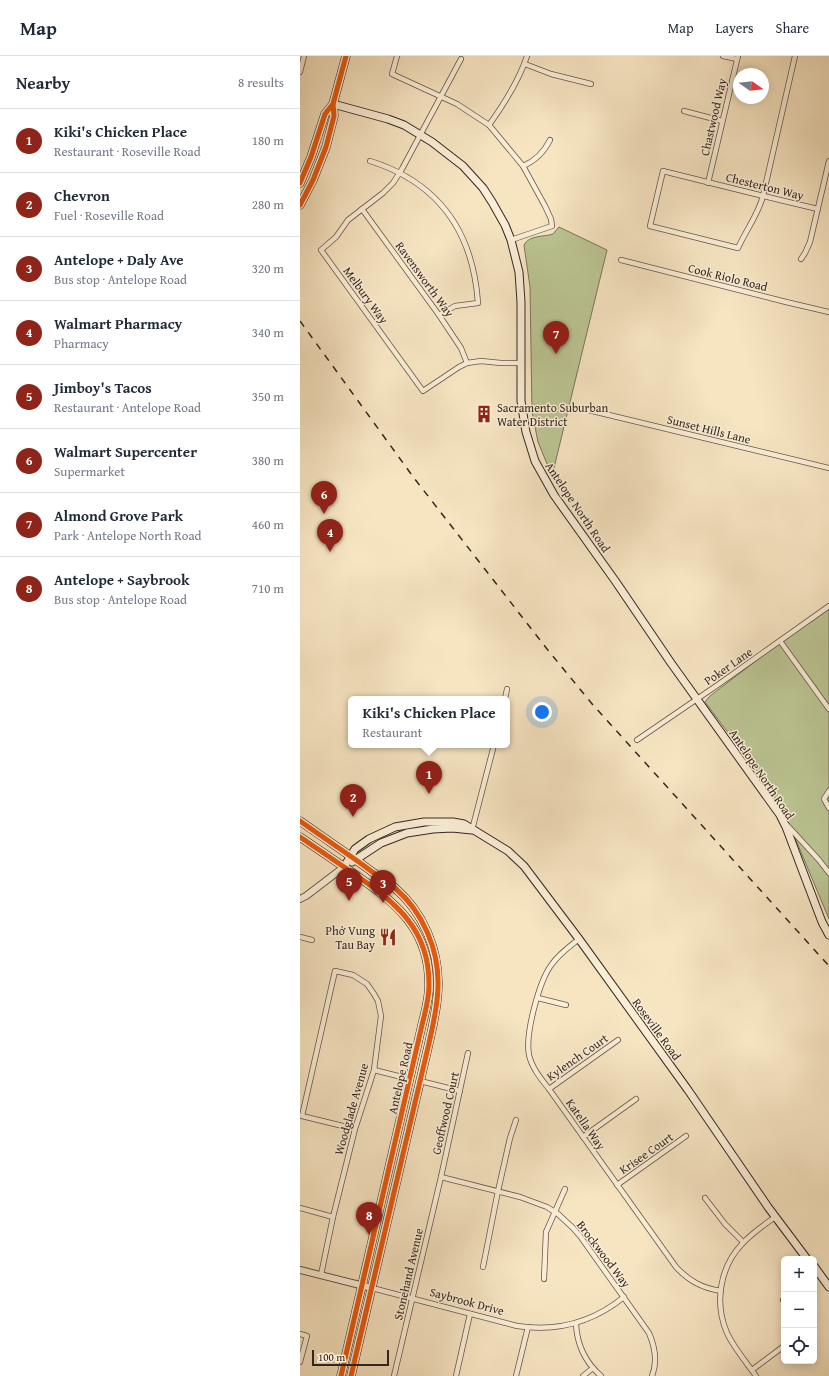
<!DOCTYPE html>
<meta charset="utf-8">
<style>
:root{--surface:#fff;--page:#f6f6f7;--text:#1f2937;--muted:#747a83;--line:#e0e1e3;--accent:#8f2418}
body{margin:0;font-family:"Gentium Book Plus",serif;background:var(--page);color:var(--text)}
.controls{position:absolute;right:12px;bottom:12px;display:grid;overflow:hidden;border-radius:6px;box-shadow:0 2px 10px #0003}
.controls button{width:36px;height:36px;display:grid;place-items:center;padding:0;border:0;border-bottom:1px solid var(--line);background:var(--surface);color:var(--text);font:20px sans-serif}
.compass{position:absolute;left:433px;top:12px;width:36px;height:36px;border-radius:50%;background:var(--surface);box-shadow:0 2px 10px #0003;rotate:104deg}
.scale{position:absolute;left:12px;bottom:10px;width:77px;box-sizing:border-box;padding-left:4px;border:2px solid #352620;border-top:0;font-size:11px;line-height:14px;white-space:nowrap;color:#352620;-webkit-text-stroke:3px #faeed7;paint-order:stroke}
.you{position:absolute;left:242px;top:656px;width:14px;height:14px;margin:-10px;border:3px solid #fff;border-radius:50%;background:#1a73e8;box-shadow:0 0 0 6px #1a73e833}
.badge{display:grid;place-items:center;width:26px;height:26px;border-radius:50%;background:var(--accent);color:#fff;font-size:13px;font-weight:700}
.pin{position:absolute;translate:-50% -33px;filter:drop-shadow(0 1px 2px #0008)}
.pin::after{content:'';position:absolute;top:21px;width:14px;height:12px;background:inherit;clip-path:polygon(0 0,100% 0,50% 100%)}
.popup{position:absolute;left:48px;top:640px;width:162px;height:52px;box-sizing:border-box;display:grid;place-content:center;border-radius:6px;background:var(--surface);filter:drop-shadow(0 1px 3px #0005);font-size:13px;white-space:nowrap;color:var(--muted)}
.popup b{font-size:15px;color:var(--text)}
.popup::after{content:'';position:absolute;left:50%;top:100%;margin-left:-8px;border:8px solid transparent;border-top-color:var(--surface)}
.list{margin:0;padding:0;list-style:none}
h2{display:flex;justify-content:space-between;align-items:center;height:52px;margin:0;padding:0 16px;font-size:17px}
h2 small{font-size:13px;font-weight:400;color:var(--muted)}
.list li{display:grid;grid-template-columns:26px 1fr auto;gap:12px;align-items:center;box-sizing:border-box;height:64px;padding:0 16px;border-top:1px solid var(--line)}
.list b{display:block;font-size:15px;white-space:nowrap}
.list p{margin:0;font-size:13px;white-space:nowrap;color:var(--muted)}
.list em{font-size:13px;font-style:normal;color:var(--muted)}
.icon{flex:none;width:22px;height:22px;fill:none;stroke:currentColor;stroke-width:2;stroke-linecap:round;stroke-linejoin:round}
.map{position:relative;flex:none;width:529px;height:1320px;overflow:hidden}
header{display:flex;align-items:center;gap:24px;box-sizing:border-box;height:56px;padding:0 20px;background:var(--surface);border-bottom:1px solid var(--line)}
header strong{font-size:19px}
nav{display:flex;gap:22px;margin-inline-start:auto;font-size:14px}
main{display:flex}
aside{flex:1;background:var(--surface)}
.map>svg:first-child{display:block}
.green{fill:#bcc594;stroke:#78765a}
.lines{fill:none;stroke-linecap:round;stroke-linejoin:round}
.minor-casing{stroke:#665648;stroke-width:6}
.tertiary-casing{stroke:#665648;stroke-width:8}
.secondary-casing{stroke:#352620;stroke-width:9}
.primary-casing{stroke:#352620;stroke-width:9}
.minor{stroke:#faeed7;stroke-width:4.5}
.tertiary{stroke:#faeed7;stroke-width:6}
.secondary{stroke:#faeed7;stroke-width:7}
.primary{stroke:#f7e5c2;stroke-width:7}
.rail{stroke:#352620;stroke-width:1.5;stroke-dasharray:7 7;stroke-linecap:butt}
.cycleway-casing{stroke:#faeed7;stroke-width:8}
.cycleway{stroke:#e8590c;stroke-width:5}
.labels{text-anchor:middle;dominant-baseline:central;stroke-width:3;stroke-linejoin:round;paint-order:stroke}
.street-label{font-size:12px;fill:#352620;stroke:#faeed7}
.poi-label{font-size:12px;fill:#352620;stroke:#faeed7;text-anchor:start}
</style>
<header>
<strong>Map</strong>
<nav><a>Map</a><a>Layers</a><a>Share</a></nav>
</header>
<main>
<aside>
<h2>Nearby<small>8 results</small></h2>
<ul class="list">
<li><span class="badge">1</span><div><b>Kiki's Chicken Place</b><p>Restaurant · Roseville Road</p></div><em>180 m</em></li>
<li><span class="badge">2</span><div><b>Chevron</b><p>Fuel · Roseville Road</p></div><em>280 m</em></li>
<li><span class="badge">3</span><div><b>Antelope + Daly Ave</b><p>Bus stop · Antelope Road</p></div><em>320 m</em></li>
<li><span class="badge">4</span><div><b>Walmart Pharmacy</b><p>Pharmacy</p></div><em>340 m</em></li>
<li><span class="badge">5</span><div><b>Jimboy's Tacos</b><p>Restaurant · Antelope Road</p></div><em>350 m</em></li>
<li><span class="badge">6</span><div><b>Walmart Supercenter</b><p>Supermarket</p></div><em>380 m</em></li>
<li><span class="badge">7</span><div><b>Almond Grove Park</b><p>Park · Antelope North Road</p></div><em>460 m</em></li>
<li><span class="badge">8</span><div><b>Antelope + Saybrook</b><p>Bus stop · Antelope Road</p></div><em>710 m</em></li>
</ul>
</aside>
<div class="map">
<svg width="529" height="1320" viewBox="0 0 529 1320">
<rect width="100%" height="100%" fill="#f7e5c2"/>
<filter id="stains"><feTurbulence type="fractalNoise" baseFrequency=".005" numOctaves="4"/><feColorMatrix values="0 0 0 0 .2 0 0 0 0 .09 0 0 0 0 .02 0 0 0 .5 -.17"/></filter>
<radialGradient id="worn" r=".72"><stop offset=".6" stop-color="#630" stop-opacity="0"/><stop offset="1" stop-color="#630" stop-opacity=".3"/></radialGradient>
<!-- green -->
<g class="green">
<path d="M259,171L307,194L252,420L238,386L232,356L230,231L224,189C229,179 244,181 253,178Z"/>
<path d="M529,549V863L493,777L470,732L405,646L410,640Z"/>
</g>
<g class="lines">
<!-- minor casing -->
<g class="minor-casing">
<g id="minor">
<path d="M97,0L92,18L157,48L189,69L223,110L245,150L251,163L252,170L211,184"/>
<path d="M423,0L437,3"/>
<path d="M495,0L463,140C458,159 446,174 438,192L350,170L363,115C415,128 466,141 518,153"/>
<path d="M161,3L102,113L93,127L83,137L48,164L36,181L21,194L123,335L159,311L167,307L181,305L201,307H221"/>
<path d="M225,8L251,18L291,28"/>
<path d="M0,16L4,0"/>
<path d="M384,55L422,65"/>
<path d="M189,69C204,48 219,25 227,0"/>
<path d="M70,105C140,127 173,176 178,247L155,250L139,259"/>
<path d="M223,110C235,105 244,96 250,84"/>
<path d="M408,127L438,0"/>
<path d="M62,153L139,259L161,292L167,307"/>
<path d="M501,203L505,197L510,186L529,105"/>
<path d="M321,204L486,246L529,256"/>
<path d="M284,353L529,412"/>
<path d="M480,585L529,653"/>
<path d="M205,643L207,633"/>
<path d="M337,684L419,628L529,550"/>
<path d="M529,735L524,743L529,752"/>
<path d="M486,768L519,804L529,817"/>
<path d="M172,774L194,689"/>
<path d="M0,881L12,884"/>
<path d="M279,883C269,891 259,898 252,908C239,925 225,978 229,999C232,1012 241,1023 249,1033L376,1211C389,1225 402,1232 421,1235"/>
<path d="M238,942L266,949"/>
<path d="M74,1014L110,1023"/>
<path d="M120,1025L160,1035"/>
<path d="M249,1033L318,984"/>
<path d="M283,1081L336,1043"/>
<path d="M141,1121L220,1141L247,1151L258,1158L273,1172L280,1180L349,1277C355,1291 358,1305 352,1320"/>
<path d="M317,1129L386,1080"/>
<path d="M405,1142L425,1168L443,1186"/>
<path d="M0,1152L33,1161"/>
<path d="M183,1211L198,1135L210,1082L216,1064"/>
<path d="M21,1219L33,1161L55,1073L74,1014L81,960L78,945L74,938L67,928L53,919L35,915L2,1060L55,1073"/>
<path d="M244,1223L246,1176L265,1133"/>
<path d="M72,1232L217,1270C257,1276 292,1267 324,1241"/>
<path d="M483,1244L484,1246"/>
<path d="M276,1268C277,1288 285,1306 301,1320"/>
<path d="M0,1278L7,1280L0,1306"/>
<path d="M452,1314L484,1290"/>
<path d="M94,1320L141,1121L168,997"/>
<path d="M156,1320L170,1258"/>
<path d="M216,1320L228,1271"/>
<path d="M283,1320L293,1312"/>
<path d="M456,1320C446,1306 434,1292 427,1277C414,1247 420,1211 442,1188C452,1177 464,1169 475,1161"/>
</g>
</g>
<!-- tertiary casing -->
<g class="tertiary-casing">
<g id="tertiary">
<path d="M0,843L6,840L44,811"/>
<path d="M0,1214L72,1232"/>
</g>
</g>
<!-- secondary casing -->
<g class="secondary-casing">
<g id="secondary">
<path d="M33,48L88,63L104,69L132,86L163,110L183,132L192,146L205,169L211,184L219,216L221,246V345L226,376L235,405L254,439L316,526L371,607L480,759L486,771L522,866L529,879"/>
<path d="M52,806L81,787L107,777L133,773L152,772L172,774"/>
<path d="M44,811L55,793L69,783L95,771L124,766H153L164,768L208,795L224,810L279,883L388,1034L468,1151L507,1203"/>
<path d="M514,1210L529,1231"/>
</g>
</g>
<!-- primary casing -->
<g class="primary-casing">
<g id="primary">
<path d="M0,127L11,101L25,58L33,48"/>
<path d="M0,149L13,124L26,91L34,60L33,48L46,0"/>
<path d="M0,765C21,780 42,794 63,809C73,817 85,824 95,832C123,856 139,894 138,930C138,949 133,969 129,987L51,1320"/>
<path d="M0,781C18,793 35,805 53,817C96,847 130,873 129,930C129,943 125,957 122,969L41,1320"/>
</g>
</g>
<!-- minor -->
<use href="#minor" class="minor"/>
<!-- tertiary -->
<use href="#tertiary" class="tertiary"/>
<!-- secondary -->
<use href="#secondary" class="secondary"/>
<!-- primary -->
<use href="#primary" class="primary"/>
<!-- rail -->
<path class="rail" d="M0,265L114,422L247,593L293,649L529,910"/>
<!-- cycleway casing -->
<g class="cycleway-casing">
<g id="cycleway">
<path d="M0,127L11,101L25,58L33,48"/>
<path d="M0,149L13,124L26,91L34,60L33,48L46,0"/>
<path d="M0,765C21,780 42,794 63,809C73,817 85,824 95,832C123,856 139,894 138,930C138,949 133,969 129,987L51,1320"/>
<path d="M0,781C18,793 35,805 53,817C96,847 130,873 129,930C129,943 125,957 122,969L41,1320"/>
</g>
</g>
<!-- cycleway -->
<use href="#cycleway" class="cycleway"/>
</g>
<!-- icons -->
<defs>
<g id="building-bare" transform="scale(1.38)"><path d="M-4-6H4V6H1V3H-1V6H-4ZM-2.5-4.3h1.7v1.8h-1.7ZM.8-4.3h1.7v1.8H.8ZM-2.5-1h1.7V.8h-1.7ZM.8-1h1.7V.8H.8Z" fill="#8f2418" stroke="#faeed7" stroke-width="2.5" paint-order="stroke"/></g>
<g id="restaurant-bare" transform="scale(1.38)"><path d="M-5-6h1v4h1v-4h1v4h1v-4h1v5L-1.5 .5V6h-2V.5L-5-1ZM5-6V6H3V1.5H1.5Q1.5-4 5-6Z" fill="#8f2418" stroke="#faeed7" stroke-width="2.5" paint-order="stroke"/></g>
</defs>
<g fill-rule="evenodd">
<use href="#building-bare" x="184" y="358"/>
<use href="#restaurant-bare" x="88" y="881"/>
</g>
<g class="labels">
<!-- street labels -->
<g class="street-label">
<text transform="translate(413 61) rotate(-77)">Chastwood Way</text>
<text transform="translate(465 130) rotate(14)">Chesterton Way</text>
<text transform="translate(428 221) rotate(14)">Cook Riolo Road</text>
<text transform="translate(125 223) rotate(54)">Ravensworth Way</text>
<text transform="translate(66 239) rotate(54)">Melbury Way</text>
<text transform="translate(409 373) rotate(14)">Sunset Hills Lane</text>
<text transform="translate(278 451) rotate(56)">Antelope North Road</text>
<text transform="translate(428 610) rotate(-35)">Poker Lane</text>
<text transform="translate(462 718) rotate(56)">Antelope North Road</text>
<text transform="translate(357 973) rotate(54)">Roseville Road</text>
<text transform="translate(277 1001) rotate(-35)">Kylench Court</text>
<text transform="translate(100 1022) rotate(-77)">Antelope Road</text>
<text transform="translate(51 1053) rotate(-74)">Woodglade Avenue</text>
<text transform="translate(145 1057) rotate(-77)">Geoffwood Court</text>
<text transform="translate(286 1068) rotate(55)">Katella Way</text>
<text transform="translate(346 1097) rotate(-35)">Krisee Court</text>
<text transform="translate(304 1198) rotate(53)">Brockwood Way</text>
<text transform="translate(108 1218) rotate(-77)">Stonehand Avenue</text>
<text transform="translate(167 1245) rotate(15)">Saybrook Drive</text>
</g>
<!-- poi labels -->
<g class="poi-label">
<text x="197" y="351">Sacramento Suburban<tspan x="197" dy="14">Water District</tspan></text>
<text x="75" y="874" text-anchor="end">Phở Vung<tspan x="75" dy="14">Tau Bay</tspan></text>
</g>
</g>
<rect width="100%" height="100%" filter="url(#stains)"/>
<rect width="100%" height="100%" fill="url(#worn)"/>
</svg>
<div class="controls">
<button>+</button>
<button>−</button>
<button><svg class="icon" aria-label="locate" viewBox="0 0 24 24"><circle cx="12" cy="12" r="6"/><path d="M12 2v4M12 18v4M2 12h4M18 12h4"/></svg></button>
</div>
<svg class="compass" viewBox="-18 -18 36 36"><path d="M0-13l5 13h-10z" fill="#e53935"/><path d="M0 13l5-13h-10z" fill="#747a83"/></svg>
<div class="scale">100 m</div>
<div class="you"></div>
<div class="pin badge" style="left:129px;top:738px">1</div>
<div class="popup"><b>Kiki's Chicken Place</b>Restaurant</div>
<div class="pin badge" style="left:53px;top:761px">2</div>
<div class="pin badge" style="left:83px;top:847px">3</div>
<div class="pin badge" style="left:30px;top:496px">4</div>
<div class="pin badge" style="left:49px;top:845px">5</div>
<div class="pin badge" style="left:24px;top:458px">6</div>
<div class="pin badge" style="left:256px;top:298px">7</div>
<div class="pin badge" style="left:69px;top:1179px">8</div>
</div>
</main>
